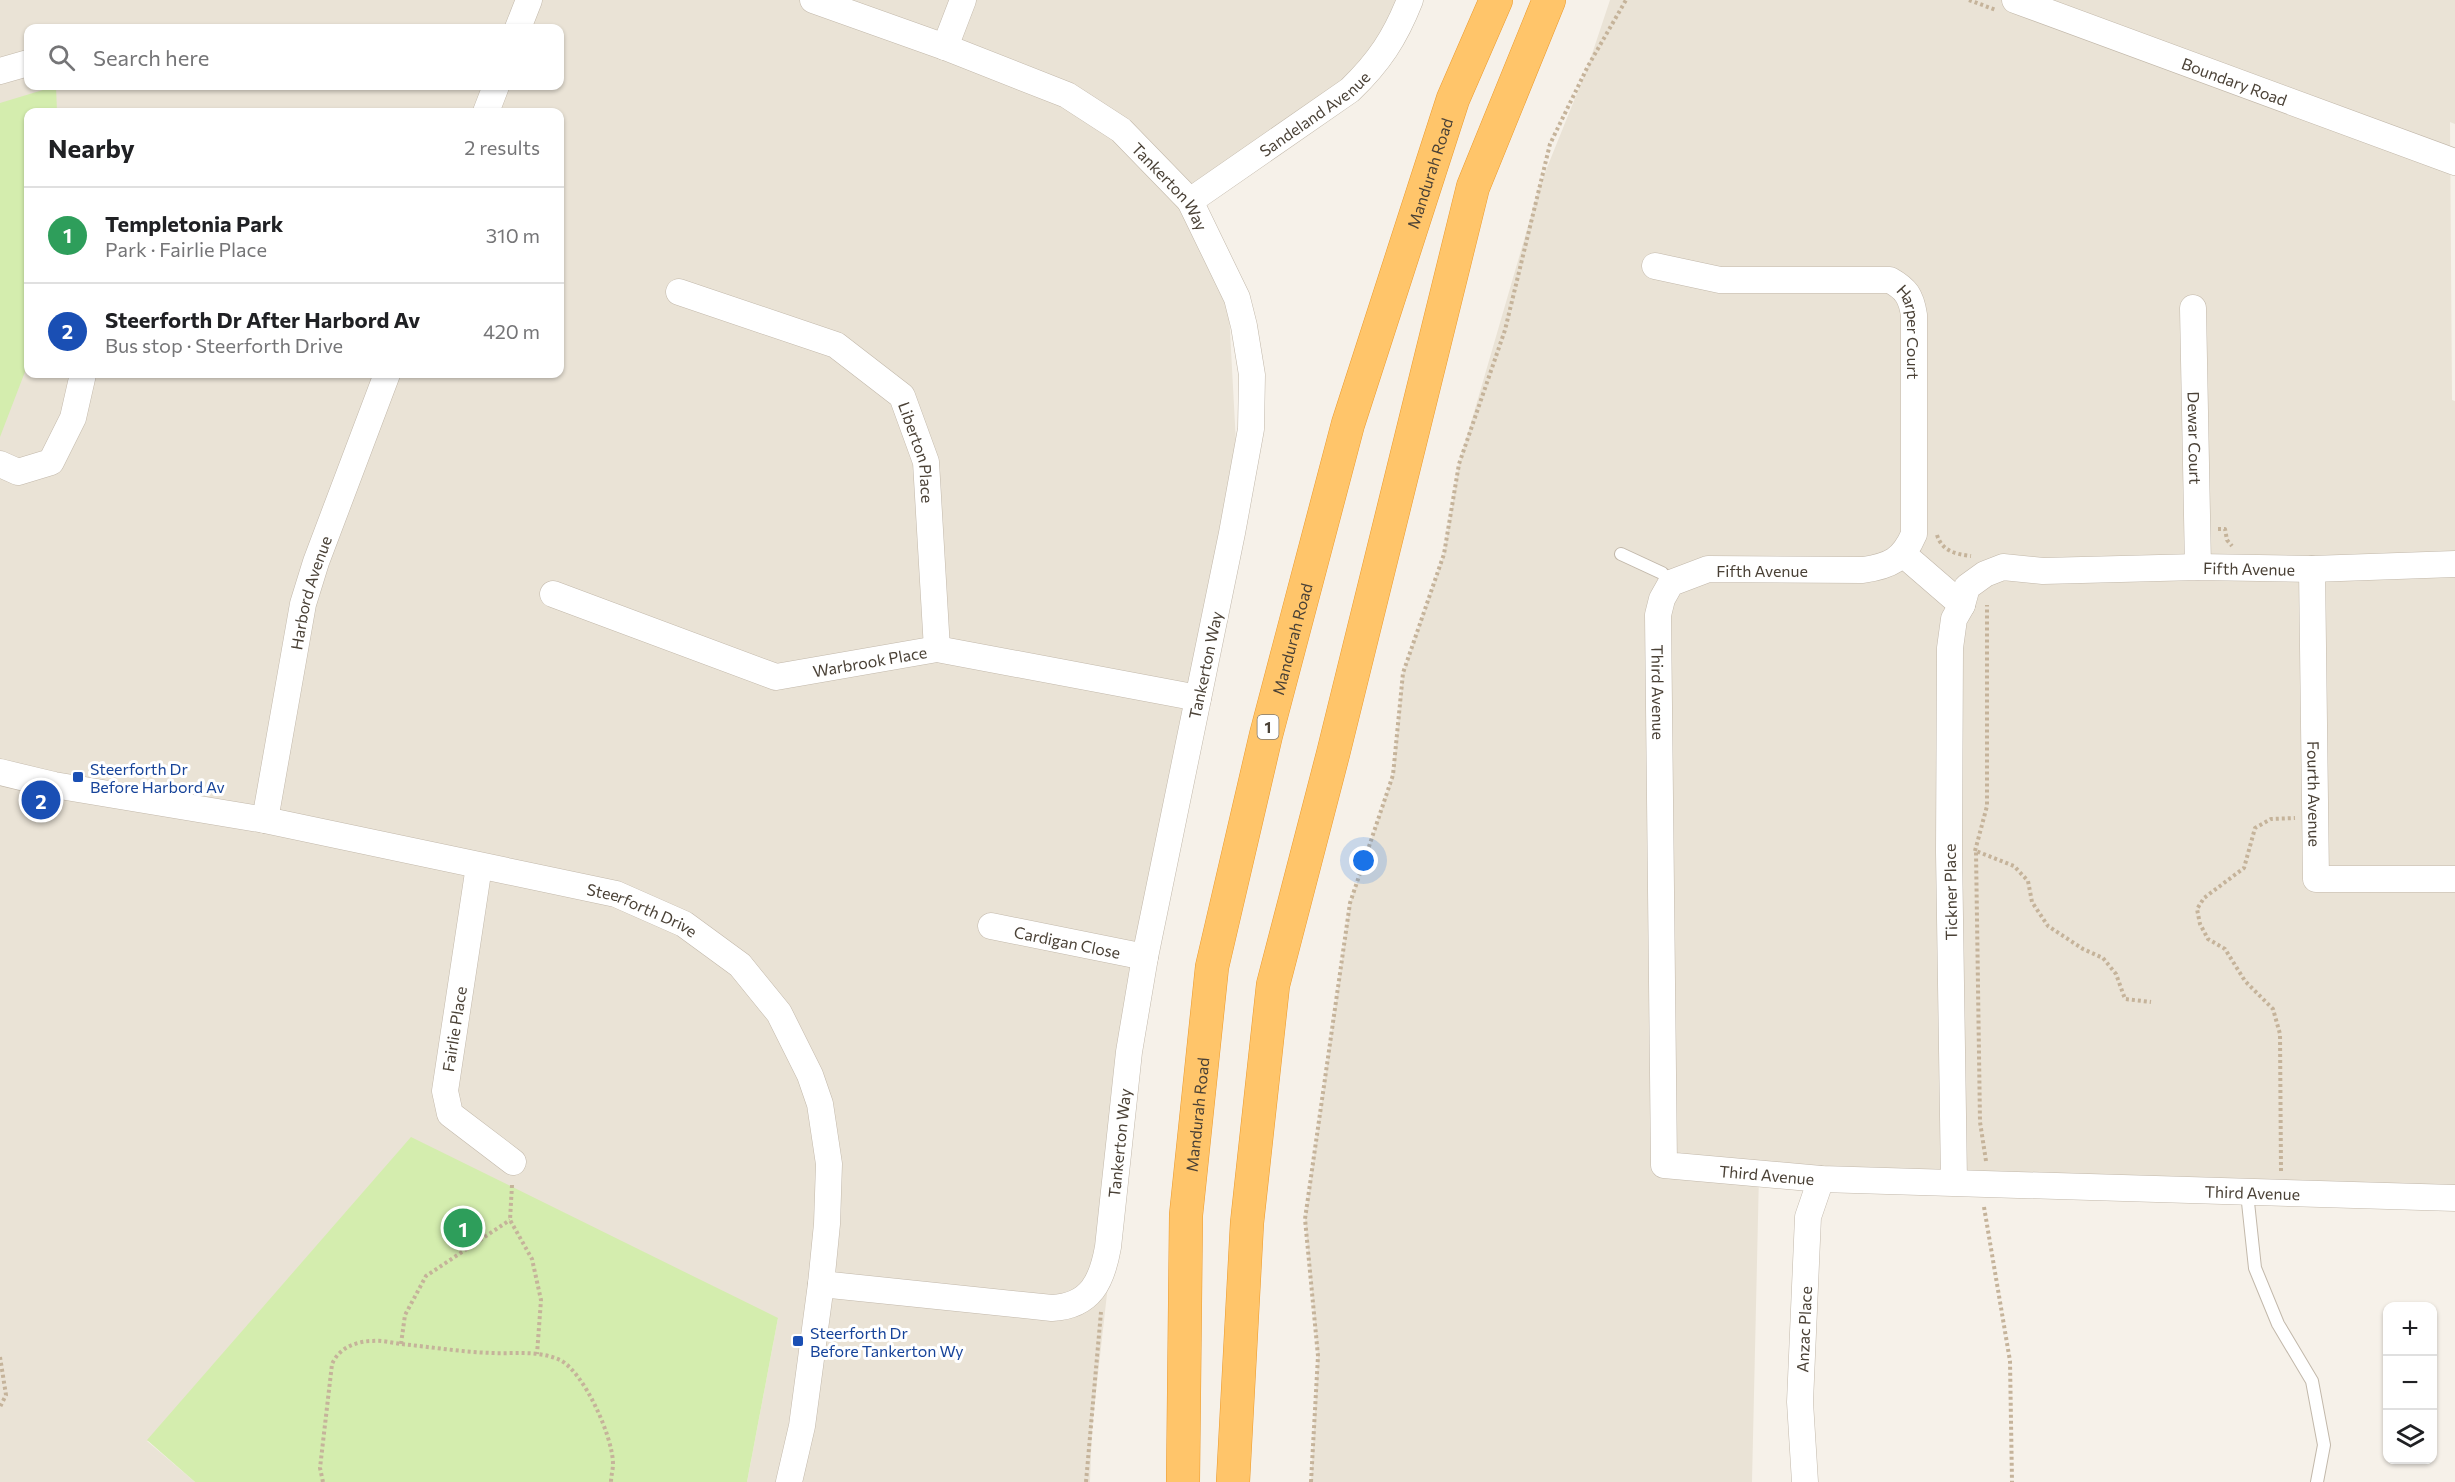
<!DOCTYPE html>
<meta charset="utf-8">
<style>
:root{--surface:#fff;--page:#f6f6f6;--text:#202124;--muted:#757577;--line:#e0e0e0;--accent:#ff2c16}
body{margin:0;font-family:Commissioner,sans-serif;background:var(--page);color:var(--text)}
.controls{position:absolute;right:18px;bottom:18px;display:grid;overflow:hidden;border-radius:12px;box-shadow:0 2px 4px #0004}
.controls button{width:54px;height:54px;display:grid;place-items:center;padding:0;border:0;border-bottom:2px solid var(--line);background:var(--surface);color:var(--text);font:30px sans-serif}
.you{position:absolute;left:1364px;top:861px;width:21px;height:21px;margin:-15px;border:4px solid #fff;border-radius:50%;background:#1a73e8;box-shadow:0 0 0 9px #1a73e833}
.badge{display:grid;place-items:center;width:39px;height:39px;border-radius:50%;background:var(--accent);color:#fff;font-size:20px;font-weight:700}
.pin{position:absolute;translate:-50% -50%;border:3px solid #fff;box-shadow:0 2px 6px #0006}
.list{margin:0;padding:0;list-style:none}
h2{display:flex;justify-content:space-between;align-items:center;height:78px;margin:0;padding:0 24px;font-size:26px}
h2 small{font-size:20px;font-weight:400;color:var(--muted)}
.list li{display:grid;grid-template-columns:39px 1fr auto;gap:18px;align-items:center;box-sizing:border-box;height:96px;padding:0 24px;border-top:2px solid var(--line)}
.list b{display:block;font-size:22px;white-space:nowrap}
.list p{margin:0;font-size:20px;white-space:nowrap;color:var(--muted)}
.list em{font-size:20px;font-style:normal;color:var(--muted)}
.icon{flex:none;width:33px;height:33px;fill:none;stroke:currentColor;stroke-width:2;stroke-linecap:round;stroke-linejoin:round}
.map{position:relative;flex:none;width:2455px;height:1482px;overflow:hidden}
.search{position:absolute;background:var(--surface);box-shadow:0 2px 4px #0004;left:24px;top:24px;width:540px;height:66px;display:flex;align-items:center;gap:15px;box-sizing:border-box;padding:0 21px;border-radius:12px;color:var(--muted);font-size:22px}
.panel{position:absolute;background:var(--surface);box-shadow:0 2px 4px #0004;left:24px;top:108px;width:540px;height:270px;border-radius:12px}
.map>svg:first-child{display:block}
.residential{fill:#eae3d6;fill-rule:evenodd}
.green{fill:#d4edae}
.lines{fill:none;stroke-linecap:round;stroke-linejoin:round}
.lane-casing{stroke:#c2b8aa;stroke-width:14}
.street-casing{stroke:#c2b8aa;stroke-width:27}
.highway-casing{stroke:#eb9a2d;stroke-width:34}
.path{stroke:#c5b39a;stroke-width:4;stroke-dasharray:3 3;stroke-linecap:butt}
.lane{stroke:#fff;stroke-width:12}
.street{stroke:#fff;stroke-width:26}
.highway{stroke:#ffc56a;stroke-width:33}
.transit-dot{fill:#1a4fb4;stroke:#fff;stroke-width:2}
.labels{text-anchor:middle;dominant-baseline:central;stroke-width:6;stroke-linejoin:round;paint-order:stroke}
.shield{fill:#fff;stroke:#807a72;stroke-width:1.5}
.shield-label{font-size:15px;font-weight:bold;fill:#4a4136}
.street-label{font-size:16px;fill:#4a4136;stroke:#fff}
.transit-label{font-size:16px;fill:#164399;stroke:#fff;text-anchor:start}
</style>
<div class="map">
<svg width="2455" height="1482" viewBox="0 0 2455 1482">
<rect width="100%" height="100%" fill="#f6f1e9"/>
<!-- residential -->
<g class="residential">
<path d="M0,0H1404L1373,68L1190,201L1227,275L1239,499L1145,957L1092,1427L1090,1482H747L778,1318L147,1441L195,1482H0ZM28,28H560V86H28ZM28,112H560V374H28Z"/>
<path d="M1610,0H2455V124L2450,122L2452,400L2455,401V1198L1759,1174L1752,1482H1311L1318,1356L1305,1219L1350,903L1393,775L1403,673L1444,554L1459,464L1540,185L1588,66Z"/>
</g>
<!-- green -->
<g class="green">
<path d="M56,86L57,112H28V364L0,437V103Z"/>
<path d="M411,1137L778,1318L747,1482H195L147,1440Z"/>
</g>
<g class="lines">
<!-- lane casing -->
<g class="lane-casing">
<g id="lane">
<path d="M1621,554L1662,573L1671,583"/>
<path d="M2247,1193L2255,1268L2278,1324L2312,1381L2324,1445L2317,1482"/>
</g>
</g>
<!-- street casing -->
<g class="street-casing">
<g id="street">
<path id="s1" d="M813,0L945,47L1067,95L1121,130L1190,201L1237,298L1244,326L1252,375L1251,429L1232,533L1145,957L1129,1052L1108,1247C1102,1281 1091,1306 1052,1308L821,1284"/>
<path id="s2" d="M2015,0L2455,162"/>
<path d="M518,28L529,0"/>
<path d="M945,47L963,0"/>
<path d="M0,71L28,63"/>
<path d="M486,112L496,86"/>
<path id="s3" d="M1190,201L1350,90C1379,62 1395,38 1410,0"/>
<path id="s4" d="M1655,266L1720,280H1890C1906,289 1911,296 1914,315V534C1903,560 1890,566 1863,570L1708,569L1671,583L1662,599L1658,615L1664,1165L1821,1179L2455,1198"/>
<path id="s5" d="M679,292L836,345L902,396L926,462L937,649"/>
<path id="s6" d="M2193,308L2198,567"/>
<path d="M0,464L18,472L51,462L73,418L83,374"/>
<path d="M1903,554L1962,605"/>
<path id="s7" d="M2312,569L2316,879H2455"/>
<path id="s8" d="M553,594L776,677L937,649L1198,698"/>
<path id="s9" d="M0,772L54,785L265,820L616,894L684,924L740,965L779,1013L810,1075L820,1104L829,1164L827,1224L821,1284L802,1426L789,1482"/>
<path id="s10" d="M265,820L303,604L316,562L387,374"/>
<path d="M479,866L445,1091L450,1114L513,1162"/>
<path id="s11" d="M991,926L1145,957"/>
<path id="s12" d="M1954,1181L1949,852L1950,648L1954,619L1962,605L1967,587L1985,574L2003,567L2043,571L2198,567L2312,569L2455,564"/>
<path id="s13" d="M1805,1482L1800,1402L1808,1217L1821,1179"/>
</g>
</g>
<!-- highway casing -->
<g class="highway-casing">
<g id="highway">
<path id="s14" d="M1183,1482L1186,1215L1212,967L1266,735L1348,424L1453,99L1496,0"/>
<path d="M1233,1482L1247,1223L1273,985L1333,754L1473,187L1549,0"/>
</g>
</g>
<!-- path -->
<g class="path">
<path d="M1969,0L1996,10"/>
<path d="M2218,529H2225L2227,540L2232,546"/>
<path d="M1937,535C1942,551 1955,554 1971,556"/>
<path d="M1975,851L1987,806V605"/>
<path d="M1986,1161L1980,1122L1976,851L2014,866L2028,881L2032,902L2048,926L2083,949L2103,958L2116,974L2125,999L2151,1002"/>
<path d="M2281,1171L2280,1034L2273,1009L2245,981L2225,949L2208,939L2200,924L2197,909L2204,898L2244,868L2255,828L2271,819L2295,818"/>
<path d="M512,1185L510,1220L532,1259L541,1300L537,1354"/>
<path d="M1984,1207L2010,1361L2012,1482"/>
<path d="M401,1344L405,1315L426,1276L510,1220"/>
<path d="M0,1357L6,1395L0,1407"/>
<path d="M323,1482L320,1468L332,1364C339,1348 356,1341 373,1341C382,1340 392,1343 401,1344C431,1347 462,1352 492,1353C515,1354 538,1350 560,1360C584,1372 613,1437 613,1464C613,1470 611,1476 611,1482"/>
<path d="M1086,1482L1101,1312"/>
<path d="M1311,1482L1318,1356L1305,1219L1350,903L1393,775L1403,673L1444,554L1459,464L1505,330L1550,144L1588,66L1626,0"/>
</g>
<!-- lane -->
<use href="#lane" class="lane"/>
<!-- street -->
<use href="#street" class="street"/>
<!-- highway -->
<use href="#highway" class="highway"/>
</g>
<!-- markers -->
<g class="transit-dot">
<rect x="72" y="771" width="12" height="12" rx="3"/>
<rect x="792" y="1335" width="12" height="12" rx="3"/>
</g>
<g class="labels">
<!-- shield labels -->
<rect class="shield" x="1257.5" y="715" width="21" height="24" rx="4.5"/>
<g class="shield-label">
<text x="1268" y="727">1</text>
</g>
<!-- street labels -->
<g class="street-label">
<text stroke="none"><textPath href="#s2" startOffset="234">Boundary Road</textPath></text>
<text stroke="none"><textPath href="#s3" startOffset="152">Sandeland Avenue</textPath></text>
<text stroke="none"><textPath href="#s14" startOffset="1340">Mandurah Road</textPath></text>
<text stroke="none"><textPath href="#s1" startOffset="411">Tankerton Way</textPath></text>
<text stroke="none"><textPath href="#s4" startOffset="297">Harper Court</textPath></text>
<text stroke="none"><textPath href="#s6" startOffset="130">Dewar Court</textPath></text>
<text stroke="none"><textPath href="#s5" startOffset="308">Liberton Place</textPath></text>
<text stroke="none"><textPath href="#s12" startOffset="885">Fifth Avenue</textPath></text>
<text x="1762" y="570">Fifth Avenue</text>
<text stroke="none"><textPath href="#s10" startOffset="232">Harbord Avenue</textPath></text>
<text stroke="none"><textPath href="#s14" startOffset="854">Mandurah Road</textPath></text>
<text stroke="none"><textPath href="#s8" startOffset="333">Warbrook Place</textPath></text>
<text transform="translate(1205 665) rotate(-78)">Tankerton Way</text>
<text stroke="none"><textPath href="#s4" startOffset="873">Third Avenue</textPath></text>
<text stroke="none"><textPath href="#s7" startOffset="225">Fourth Avenue</textPath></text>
<text transform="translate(1950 892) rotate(-91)">Tickner Place</text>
<text stroke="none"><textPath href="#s9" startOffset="658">Steerforth Drive</textPath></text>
<text stroke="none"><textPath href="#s11" startOffset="78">Cardigan Close</textPath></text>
<text transform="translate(454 1029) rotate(-81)">Fairlie Place</text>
<text stroke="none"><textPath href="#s14" startOffset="368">Mandurah Road</textPath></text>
<text transform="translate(1119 1143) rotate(-84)">Tankerton Way</text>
<text stroke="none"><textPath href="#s4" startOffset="1449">Third Avenue</textPath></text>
<text stroke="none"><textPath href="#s4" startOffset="1935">Third Avenue</textPath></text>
<text stroke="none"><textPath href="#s13" startOffset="153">Anzac Place</textPath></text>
</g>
<!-- transit labels -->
<g class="transit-label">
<text x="90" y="768">Steerforth Dr<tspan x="90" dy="18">Before Harbord Av</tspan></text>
<text x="810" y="1332">Steerforth Dr<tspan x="810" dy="18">Before Tankerton Wy</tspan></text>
</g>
</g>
</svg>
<div class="controls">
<button>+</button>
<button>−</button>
<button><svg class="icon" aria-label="layers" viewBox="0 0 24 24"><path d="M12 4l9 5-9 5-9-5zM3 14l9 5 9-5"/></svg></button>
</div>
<div class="you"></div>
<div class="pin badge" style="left:463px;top:1228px;background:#2e9e5b">1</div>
<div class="pin badge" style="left:41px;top:800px;background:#1a4fb4">2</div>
<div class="search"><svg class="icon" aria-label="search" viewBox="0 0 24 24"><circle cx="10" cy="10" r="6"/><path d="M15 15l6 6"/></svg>Search here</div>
<section class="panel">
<h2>Nearby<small>2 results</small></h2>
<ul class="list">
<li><span class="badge" style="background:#2e9e5b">1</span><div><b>Templetonia Park</b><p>Park · Fairlie Place</p></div><em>310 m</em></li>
<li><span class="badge" style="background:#1a4fb4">2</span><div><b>Steerforth Dr After Harbord Av</b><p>Bus stop · Steerforth Drive</p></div><em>420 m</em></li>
</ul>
</section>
</div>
